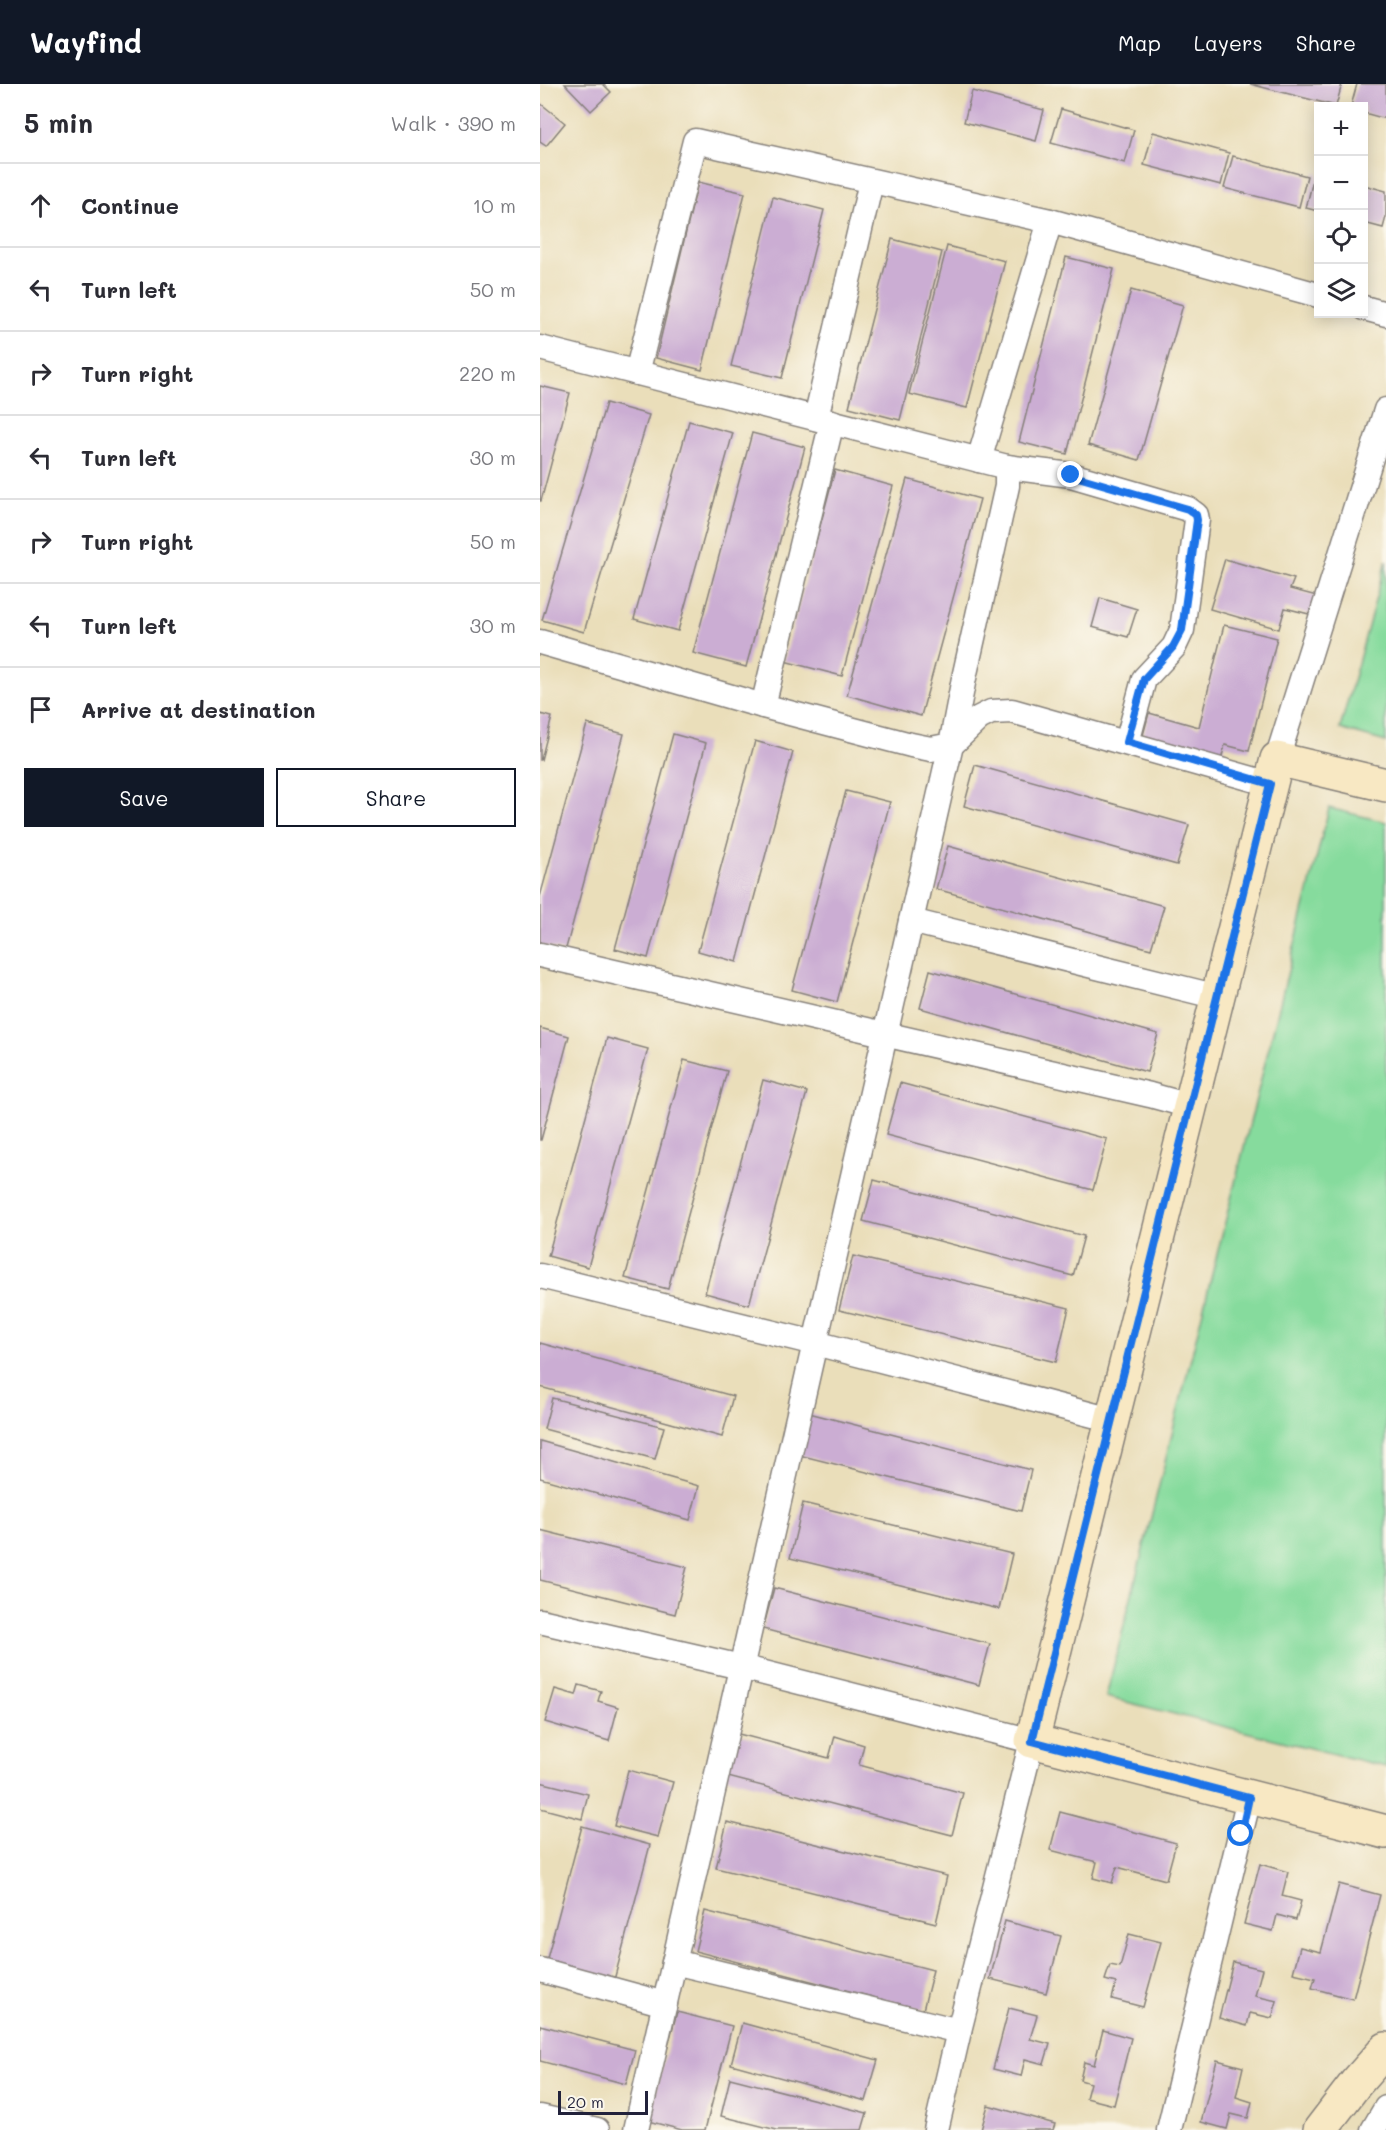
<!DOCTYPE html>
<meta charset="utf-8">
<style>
:root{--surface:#fff;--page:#f2f2f3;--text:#2b2b33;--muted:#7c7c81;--line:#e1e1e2;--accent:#111827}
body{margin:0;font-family:Mali,sans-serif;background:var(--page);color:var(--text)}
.controls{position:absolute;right:18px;top:18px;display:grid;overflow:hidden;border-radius:0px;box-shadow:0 3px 15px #0003}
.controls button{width:54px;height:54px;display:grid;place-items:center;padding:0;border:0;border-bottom:2px solid var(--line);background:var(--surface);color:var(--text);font:30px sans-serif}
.scale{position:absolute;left:18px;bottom:15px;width:90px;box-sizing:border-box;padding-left:6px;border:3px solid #22223b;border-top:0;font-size:16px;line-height:21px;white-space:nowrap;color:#22223b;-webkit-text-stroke:4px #fbf7ec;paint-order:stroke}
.stop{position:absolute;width:18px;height:18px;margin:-14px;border:4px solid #1a73e8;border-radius:50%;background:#fff}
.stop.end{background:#1a73e8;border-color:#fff;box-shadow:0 2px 6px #0008}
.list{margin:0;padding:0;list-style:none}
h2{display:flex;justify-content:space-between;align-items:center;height:78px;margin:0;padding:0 24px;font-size:26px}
h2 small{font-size:20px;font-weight:400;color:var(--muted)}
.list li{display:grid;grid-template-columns:39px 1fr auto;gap:18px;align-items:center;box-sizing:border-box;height:84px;padding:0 24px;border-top:2px solid var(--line)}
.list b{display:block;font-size:22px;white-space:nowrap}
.list em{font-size:20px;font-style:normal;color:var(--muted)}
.actions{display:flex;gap:12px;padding:18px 24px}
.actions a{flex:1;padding:14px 0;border:2px solid var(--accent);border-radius:0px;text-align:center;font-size:21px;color:var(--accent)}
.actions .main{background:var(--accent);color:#fff}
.icon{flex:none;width:33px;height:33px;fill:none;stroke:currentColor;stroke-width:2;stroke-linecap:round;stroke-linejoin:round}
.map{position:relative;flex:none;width:846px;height:2046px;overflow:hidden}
header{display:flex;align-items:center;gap:36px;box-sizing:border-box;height:84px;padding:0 30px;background:var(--accent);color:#fff}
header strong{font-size:28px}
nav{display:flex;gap:33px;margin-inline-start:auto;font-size:21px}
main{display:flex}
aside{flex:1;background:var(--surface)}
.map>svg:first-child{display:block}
.green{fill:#86db9d;stroke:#547e6c;stroke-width:1.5}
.building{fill:#cbadd3}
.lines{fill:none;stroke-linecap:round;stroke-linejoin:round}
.minor-casing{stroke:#86807a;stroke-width:27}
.secondary-casing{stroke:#86807a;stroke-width:36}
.minor{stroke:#fff;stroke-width:24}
.secondary{stroke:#f8e8c3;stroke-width:33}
.route{stroke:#1a73e8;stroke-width:8}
</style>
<header>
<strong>Wayfind</strong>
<nav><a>Map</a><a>Layers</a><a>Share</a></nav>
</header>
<main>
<aside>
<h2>5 min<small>Walk · 390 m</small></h2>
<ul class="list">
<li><svg class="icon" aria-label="ahead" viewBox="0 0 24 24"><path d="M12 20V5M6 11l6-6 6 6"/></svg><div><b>Continue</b></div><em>10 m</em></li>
<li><svg class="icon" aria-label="left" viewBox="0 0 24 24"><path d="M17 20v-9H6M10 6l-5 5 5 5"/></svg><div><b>Turn left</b></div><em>50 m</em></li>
<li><svg class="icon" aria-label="right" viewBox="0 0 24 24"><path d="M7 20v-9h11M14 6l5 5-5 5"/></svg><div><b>Turn right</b></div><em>220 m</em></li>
<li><svg class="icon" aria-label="left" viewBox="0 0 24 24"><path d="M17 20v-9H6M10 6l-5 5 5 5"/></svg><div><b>Turn left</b></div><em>30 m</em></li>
<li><svg class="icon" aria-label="right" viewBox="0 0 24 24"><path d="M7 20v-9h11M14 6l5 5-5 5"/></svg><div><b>Turn right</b></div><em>50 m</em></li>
<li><svg class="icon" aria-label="left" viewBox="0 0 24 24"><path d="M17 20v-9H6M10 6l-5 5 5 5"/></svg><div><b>Turn left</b></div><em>30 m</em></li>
<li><svg class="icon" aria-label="arrive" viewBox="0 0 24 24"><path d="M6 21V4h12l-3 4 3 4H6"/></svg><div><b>Arrive at destination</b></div></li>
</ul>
<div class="actions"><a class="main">Save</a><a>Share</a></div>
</aside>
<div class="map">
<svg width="846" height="2046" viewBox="0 0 846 2046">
<rect width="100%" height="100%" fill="#fbf7ec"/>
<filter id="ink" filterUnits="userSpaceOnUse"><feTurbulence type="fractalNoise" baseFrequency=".0167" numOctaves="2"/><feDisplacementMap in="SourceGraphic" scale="12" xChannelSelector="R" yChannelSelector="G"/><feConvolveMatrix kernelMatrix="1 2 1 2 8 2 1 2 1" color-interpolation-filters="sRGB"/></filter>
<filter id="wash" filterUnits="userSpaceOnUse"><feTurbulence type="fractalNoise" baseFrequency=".008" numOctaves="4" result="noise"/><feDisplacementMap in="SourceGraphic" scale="24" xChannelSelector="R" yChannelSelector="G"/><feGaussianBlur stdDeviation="1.35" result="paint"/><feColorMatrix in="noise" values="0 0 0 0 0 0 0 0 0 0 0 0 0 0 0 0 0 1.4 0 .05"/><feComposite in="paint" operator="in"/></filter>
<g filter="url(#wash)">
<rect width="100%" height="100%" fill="#eadeba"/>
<!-- green -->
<g class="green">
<path d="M846,477V658L800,645Z"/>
<path d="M789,724L846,738V1683L566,1613Z"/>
</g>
<g id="blocks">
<!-- building -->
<g class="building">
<path d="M25,0H63L71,8L51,27Z"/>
<path d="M710,0H802L796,22Z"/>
<path d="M817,0H846V35L824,29V22H811Z"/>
<path d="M432,7L504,26L496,57L424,38Z"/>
<path d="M0,19L25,39L6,62L0,58Z"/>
<path d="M521,25L594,46L585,79L511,59Z"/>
<path d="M613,48L689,69L681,101L604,81Z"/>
<path d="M693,72L767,92L759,123L684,104Z"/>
<path d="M775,88L778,89V127L766,124Z"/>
<path d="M158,98L205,109L162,286L116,274Z"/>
<path d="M824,101L846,107V133L843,144L824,139Z"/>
<path d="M233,113L284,126L242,294L191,282Z"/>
<path d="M352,155L402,168L360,336L309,323Z"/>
<path d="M407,162L465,177L427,324L369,310Z"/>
<path d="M526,173L574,185L527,370L479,358Z"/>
<path d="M591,206L643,221L599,376L548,361Z"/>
<path d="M0,302L30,309L1,417H0Z"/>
<path d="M66,319L109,331L44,548L2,536Z"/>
<path d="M149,337L193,349L138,547L94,535Z"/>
<path d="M212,349L265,363L206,583L153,569Z"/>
<path d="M295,386L353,402L302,592L244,577Z"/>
<path d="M367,395L440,415L381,632L307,611Z"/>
<path d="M685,475L754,495L750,505L777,512L773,531L745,524L739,545L670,525Z"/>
<path d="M560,514L597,525L588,553L552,543Z"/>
<path d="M684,541L737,554L709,667L685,661L681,676L602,655L609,629L659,643Z"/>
<path d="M0,630L12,633L1,676H0Z"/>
<path d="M47,640L84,650L25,868L0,861V813Z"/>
<path d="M133,650L166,659L108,874L75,865Z"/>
<path d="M215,657L253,668L197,878L158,867Z"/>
<path d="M435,681L649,741L637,781L424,722Z"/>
<path d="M306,707L350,718L297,918L252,906Z"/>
<path d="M408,762L624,822L611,865L396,805Z"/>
<path d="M390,886L618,950L607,988L380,924Z"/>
<path d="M0,944L29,952L1,1056H0Z"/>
<path d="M67,954L108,965L48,1183L8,1172Z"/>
<path d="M144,976L187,987L128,1205L85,1194Z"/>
<path d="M223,996L267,1008L209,1221L165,1209Z"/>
<path d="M360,999L567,1055L553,1106L346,1051Z"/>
<path d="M334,1096L544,1152L533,1192L323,1137Z"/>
<path d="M313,1172L529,1224L516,1278L299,1226Z"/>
<path d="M0,1259L193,1312L182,1353L0,1303Z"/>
<path d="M12,1314L124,1343L115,1375L4,1345Z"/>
<path d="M269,1329L491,1386L481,1427L259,1371Z"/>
<path d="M0,1357L159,1402L150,1436L0,1394Z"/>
<path d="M263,1419L472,1470L459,1525L250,1474Z"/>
<path d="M0,1446L147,1483L135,1530L0,1496Z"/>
<path d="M234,1504L450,1560L439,1601L223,1545Z"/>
<path d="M39,1601L61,1607L58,1617L78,1623L69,1657L5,1638L15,1605L36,1611Z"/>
<path d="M195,1649L289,1674L295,1652L324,1661L319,1681L423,1709L412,1751L184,1692Z"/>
<path d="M88,1686L133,1698L118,1753L74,1742Z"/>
<path d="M0,1698L48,1710L42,1735L0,1724Z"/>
<path d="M520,1728L636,1759L626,1796L577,1783L572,1799L553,1794L557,1778L510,1766Z"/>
<path d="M187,1738L407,1792L396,1839L176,1784Z"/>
<path d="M42,1742L110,1761L73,1900L5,1882Z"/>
<path d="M720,1780L748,1788L742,1812L761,1817L756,1836L737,1831L733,1847L704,1840Z"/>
<path d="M799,1800L840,1811L813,1915L772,1904L775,1894L753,1889L760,1863L781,1868Z"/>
<path d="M165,1827L393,1886L383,1926L155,1867Z"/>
<path d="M465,1837L521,1852L506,1909L450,1895Z"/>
<path d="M589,1850L621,1858L603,1923L572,1915L576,1899L565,1896L570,1881L580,1883Z"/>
<path d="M693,1878L722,1885L715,1912L737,1917L732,1934L710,1929L707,1942L679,1934Z"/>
<path d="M469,1924L497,1931L490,1955L510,1960L504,1980L485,1975L481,1992L453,1985Z"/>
<path d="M137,1928L192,1942L165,2046H142L108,2037Z"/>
<path d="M202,1939L338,1976L326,2017L191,1980Z"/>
<path d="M0,1941L95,1966L86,2000L0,1977Z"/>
<path d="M563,1946L591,1954L574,2021L546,2014L550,1999L540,1996L544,1978L554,1981Z"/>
<path d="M677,1976L703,1983L696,2013L712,2018L708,2034L691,2030L687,2045L661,2038Z"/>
<path d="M190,1994L327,2029L322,2046H237L181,2032Z"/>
<path d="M448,2021L515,2040L513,2046H441Z"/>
</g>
</g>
</g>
<g filter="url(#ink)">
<use href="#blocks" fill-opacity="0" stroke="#86807a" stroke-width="1.5"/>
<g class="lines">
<!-- minor casing -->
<g class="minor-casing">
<g id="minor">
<path d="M824,224L846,230"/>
<path d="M0,264L467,383V402L424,594L411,661L96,2046"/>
<path d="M97,289L155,57L510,137L778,211"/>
<path d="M276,334L331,98"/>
<path d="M439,376L510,137"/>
<path d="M467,383L531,391L648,425L656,431L657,436L642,546L634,563L604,595L587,659"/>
<path d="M0,558L223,622L371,661L391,665L411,661L439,634L451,628L472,627L730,700"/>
<path d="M223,622L292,338"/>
<path d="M737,675L846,326"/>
<path d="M371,837L678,913"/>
<path d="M0,871L610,1011L650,1022"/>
<path d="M0,1192L275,1259L572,1336"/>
<path d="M0,1537L201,1583L492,1657L419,1947L396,2046"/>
<path d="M134,1878L419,1947"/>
<path d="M0,1886L125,1920"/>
<path d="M0,2033L57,2046"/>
<path d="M629,2046L709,1714"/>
<path d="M833,2046L846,2024"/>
</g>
</g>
<!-- secondary casing -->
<g class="secondary-casing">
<g id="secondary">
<path d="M846,701L737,675L492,1657L846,1748"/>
<path d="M780,2046L816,1999L846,1965"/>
</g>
</g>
<!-- minor -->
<use href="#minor" class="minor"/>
<!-- secondary -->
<use href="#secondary" class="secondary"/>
</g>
</g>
<g class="lines" filter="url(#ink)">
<!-- route -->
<path class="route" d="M531,391L648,425L656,431L657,436L642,546L633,563L604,595L587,658L730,700L492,1657L709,1714L701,1750"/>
</g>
</svg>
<div class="controls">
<button>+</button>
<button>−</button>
<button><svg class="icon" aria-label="locate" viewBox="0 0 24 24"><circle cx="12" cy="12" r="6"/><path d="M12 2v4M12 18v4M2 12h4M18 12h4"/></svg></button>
<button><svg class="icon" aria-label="layers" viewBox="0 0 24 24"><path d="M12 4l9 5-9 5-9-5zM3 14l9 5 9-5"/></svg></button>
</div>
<div class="scale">20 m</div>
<div class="stop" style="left:701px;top:1750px"></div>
<div class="stop end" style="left:531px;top:391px"></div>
</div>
</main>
